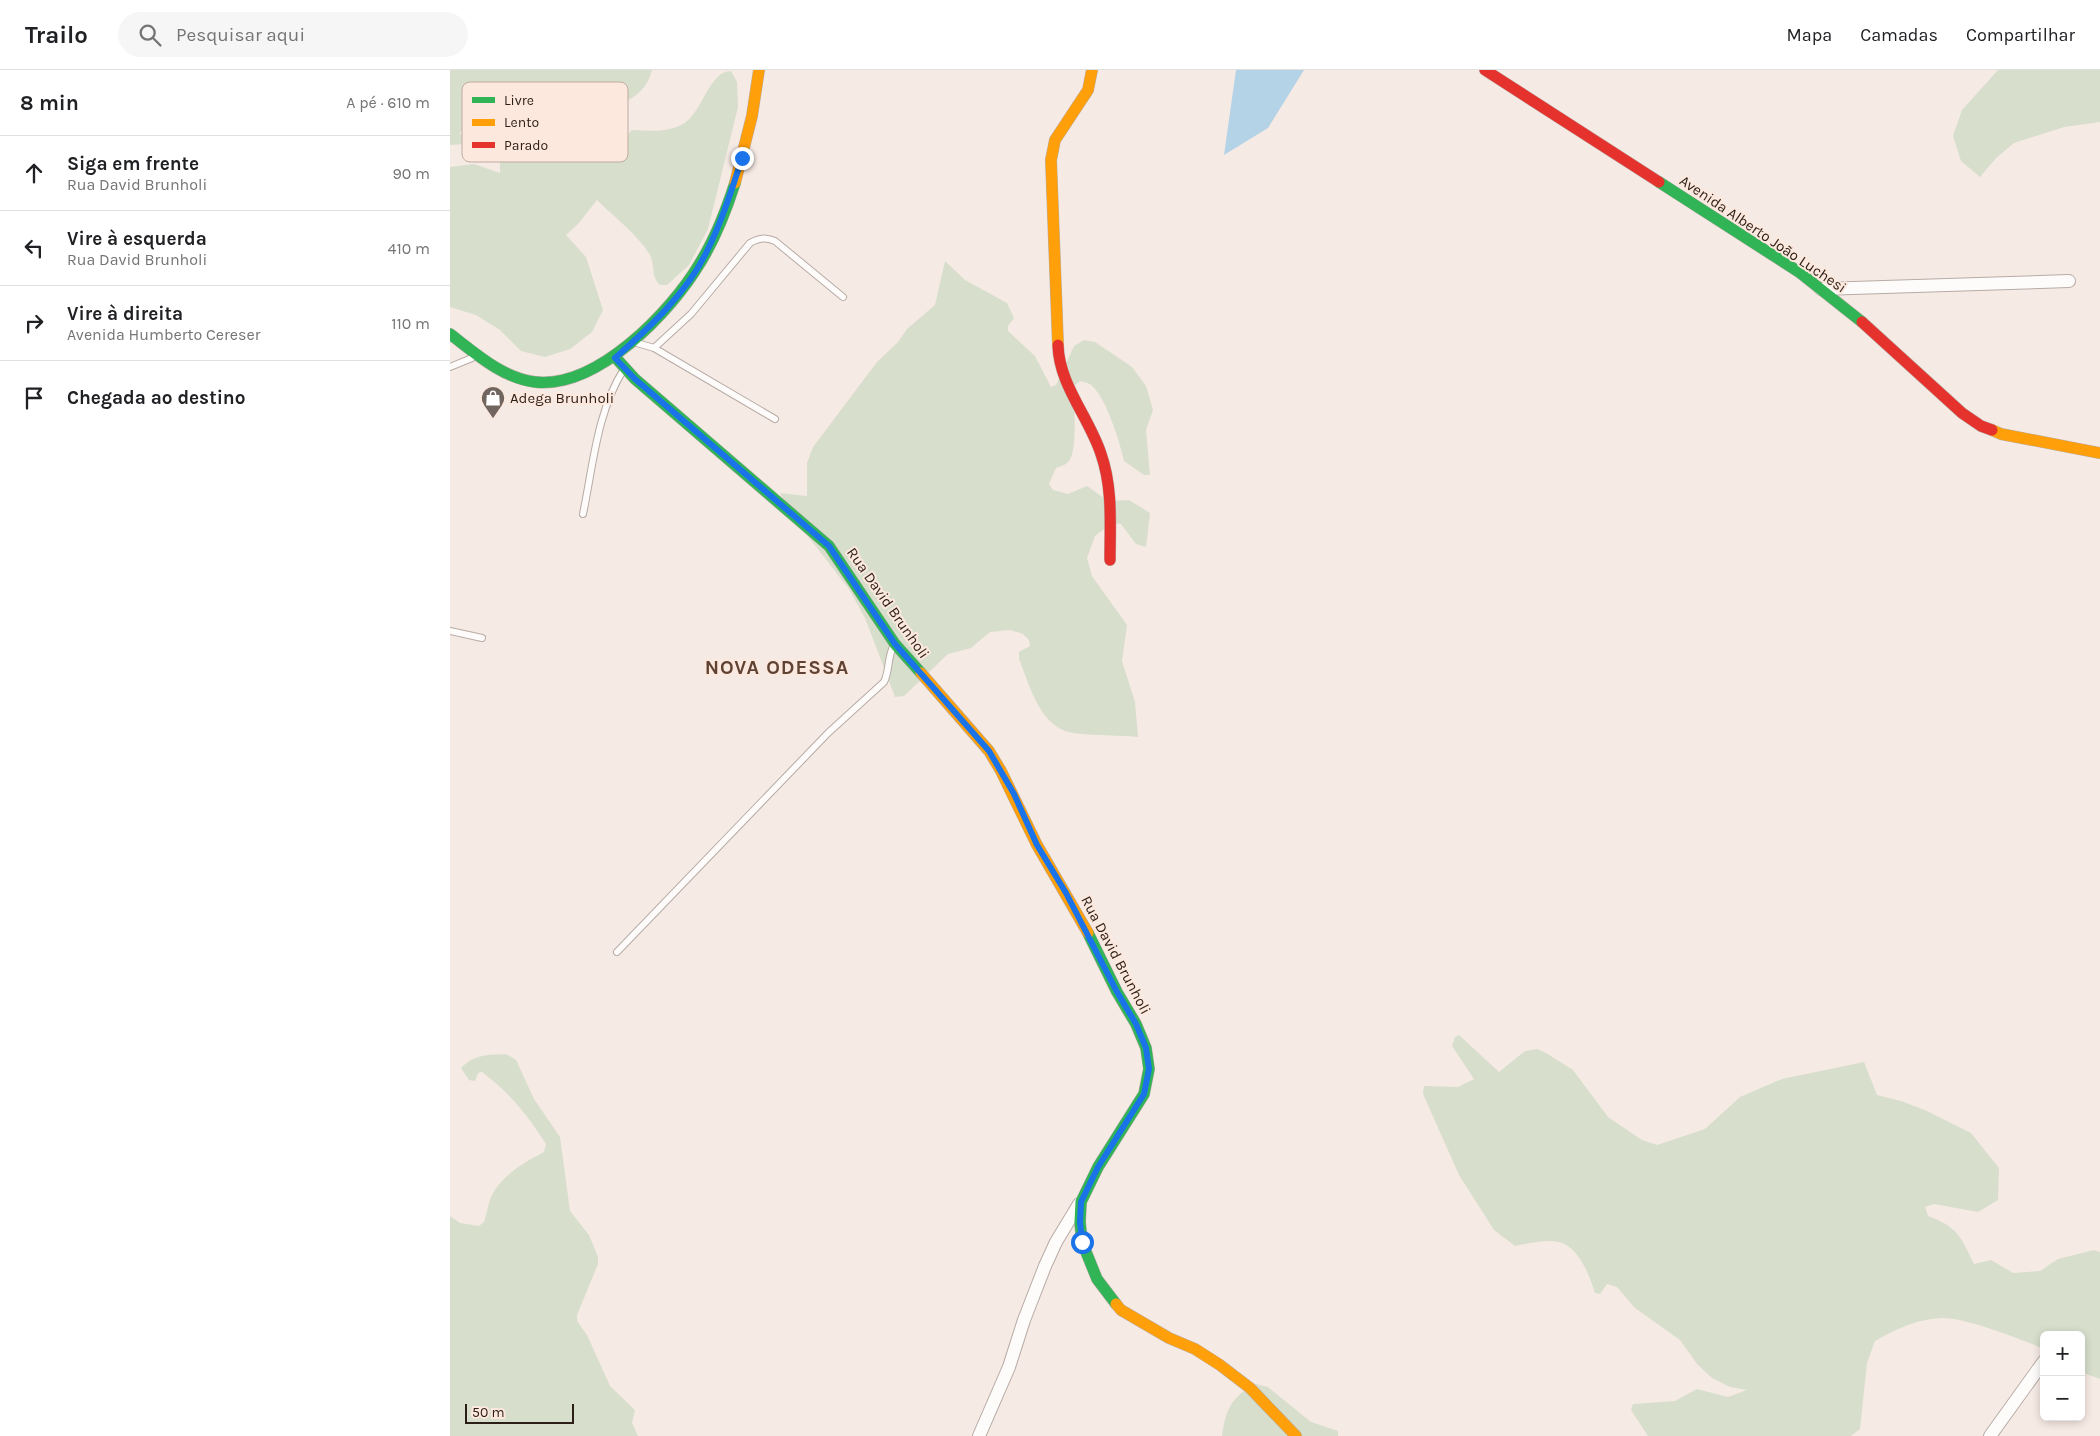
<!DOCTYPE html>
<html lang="pt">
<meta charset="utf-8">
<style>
:root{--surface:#fff;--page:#f6f6f6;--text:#202124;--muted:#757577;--line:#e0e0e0}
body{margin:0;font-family:Karla,sans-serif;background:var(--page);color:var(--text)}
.controls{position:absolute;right:15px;bottom:15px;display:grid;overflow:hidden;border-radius:8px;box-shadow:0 2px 8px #0003}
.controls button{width:45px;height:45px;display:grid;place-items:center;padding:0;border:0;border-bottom:1px solid var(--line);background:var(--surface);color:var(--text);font:25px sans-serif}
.scale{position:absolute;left:15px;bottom:12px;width:109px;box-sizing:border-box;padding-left:5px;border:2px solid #2a1e17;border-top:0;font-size:14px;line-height:18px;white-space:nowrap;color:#2a1e17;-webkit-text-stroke:4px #fde8dd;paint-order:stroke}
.stop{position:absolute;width:15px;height:15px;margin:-11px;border:4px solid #1a73e8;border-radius:50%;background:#fff}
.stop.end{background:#1a73e8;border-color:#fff;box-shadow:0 1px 5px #0008}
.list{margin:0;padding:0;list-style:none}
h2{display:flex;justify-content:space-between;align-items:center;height:65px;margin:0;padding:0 20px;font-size:21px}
h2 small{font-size:16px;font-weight:400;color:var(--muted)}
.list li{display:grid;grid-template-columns:32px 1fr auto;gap:15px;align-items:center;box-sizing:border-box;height:75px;padding:0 20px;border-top:1px solid var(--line)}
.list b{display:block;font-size:19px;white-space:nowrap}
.list p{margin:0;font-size:16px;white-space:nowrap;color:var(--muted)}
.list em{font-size:16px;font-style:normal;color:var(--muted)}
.icon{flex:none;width:28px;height:28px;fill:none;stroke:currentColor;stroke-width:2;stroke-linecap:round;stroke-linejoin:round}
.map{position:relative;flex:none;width:1650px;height:1366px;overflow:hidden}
header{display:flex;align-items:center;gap:30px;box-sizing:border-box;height:70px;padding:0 25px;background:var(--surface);border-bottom:1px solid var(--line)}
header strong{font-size:24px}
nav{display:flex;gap:28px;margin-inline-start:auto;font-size:18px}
.search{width:350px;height:45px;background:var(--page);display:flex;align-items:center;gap:12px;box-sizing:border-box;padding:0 18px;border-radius:28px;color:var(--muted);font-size:19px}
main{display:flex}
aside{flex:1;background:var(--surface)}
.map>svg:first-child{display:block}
.green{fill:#d7decc}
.water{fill:#b5d3e7}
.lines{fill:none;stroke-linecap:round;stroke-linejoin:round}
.lane-casing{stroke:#b7aba5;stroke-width:8}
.street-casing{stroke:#b7aba5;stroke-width:14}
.fast-casing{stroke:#b7aba5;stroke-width:12}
.slow-casing{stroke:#b7aba5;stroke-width:12}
.jam-casing{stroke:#b7aba5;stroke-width:12}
.lane{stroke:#fefcfb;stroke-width:6}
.street{stroke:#fefcfb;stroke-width:12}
.fast{stroke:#30b455;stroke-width:11}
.slow{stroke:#ff9f0a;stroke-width:11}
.jam{stroke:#e5322d;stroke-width:11}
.route{stroke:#1a73e8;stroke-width:6}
.labels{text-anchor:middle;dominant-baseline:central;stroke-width:4;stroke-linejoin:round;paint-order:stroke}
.street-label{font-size:15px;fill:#2a1e17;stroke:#fde8dd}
.poi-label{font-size:15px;fill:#2a1e17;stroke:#fde8dd;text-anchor:start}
.district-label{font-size:20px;font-weight:bold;letter-spacing:1px;fill:#5e4334;stroke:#fde8dd}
.key{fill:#fde8dd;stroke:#beaba2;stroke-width:1}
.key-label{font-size:14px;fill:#2a1e17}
</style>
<header>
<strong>Trailo</strong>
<div class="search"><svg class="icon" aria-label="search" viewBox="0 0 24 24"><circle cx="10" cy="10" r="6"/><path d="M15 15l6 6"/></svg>Pesquisar aqui</div>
<nav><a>Mapa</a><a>Camadas</a><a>Compartilhar</a></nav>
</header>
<main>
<aside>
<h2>8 min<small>A pé · 610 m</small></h2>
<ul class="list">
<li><svg class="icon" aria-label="ahead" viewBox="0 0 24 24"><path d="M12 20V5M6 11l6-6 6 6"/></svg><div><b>Siga em frente</b><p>Rua David Brunholi</p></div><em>90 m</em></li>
<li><svg class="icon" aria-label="left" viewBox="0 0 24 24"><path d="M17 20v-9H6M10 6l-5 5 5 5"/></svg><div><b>Vire à esquerda</b><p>Rua David Brunholi</p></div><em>410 m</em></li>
<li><svg class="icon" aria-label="right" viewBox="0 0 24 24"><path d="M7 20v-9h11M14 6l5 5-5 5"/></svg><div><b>Vire à direita</b><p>Avenida Humberto Cereser</p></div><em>110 m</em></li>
<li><svg class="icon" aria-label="arrive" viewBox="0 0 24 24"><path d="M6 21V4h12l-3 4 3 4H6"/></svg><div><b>Chegada ao destino</b></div></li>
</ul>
</aside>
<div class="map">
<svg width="1650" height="1366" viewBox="0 0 1650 1366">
<rect width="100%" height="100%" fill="#f6eae4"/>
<!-- green -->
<g class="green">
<path d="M0,0H202C195,27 175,32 151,42L145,56L143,73L147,79L167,75L182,60C200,61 220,63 236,52C253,39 260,1 281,1L287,12L288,37L258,159L239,195L217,215H210C201,207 205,195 200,185C187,164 164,147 147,130L128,154L116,165L136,187L153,240L142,262L120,279L95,287L71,281L50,260L26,245L0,237V97L24,94L50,103V79L65,62L68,42L66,37H55L56,55L52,59L17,57L9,63L17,69L16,74L0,75Z"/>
<path d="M1548,0H1650V52L1614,57L1564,73L1546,88L1530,107L1511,91L1503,66L1512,40Z"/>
<path d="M495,191L515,210L557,233L564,248L558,256V261L585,286L601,317L606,315L624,276L634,270L645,272L682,297L696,316L703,340L696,360L700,405H694L674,391C670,372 656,327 641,315C639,313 634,312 630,311L623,317C624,332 628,379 619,391C616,395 611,396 606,398L599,414L603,420L618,424L637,416L658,431L679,430L700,443L696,477L686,474L671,454L662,453L645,466L637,488L642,506L677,555L672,591L685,632L688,667C672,665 627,666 615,661C588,650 579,614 569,589V582L580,576L579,570L573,564L560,560L540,562L521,578L498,584L454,626L445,627L415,548L399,519L346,451L330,423L357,426V393L363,377L427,292L448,272L457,259L485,235Z"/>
<path d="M1009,965L1049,1002L1075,981L1087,979L1096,983L1123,1000L1158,1047L1192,1070L1207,1075L1255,1059L1290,1027L1332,1009L1414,992L1427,1025L1451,1031L1477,1041L1521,1063L1549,1098L1548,1130L1528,1142L1484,1134L1475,1137L1478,1146C1508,1157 1511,1167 1524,1194L1541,1190L1563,1203L1590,1201L1608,1189L1644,1180L1650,1182V1309L1631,1302V1265H1594V1279C1573,1270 1516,1248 1494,1248C1469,1248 1446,1259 1425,1271L1417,1293L1410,1359L1401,1366H1198L1181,1340L1183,1334L1225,1331L1247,1319L1278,1327L1297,1320L1280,1317L1262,1308L1247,1294L1230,1270L1185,1238L1167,1217L1157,1214L1150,1224L1145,1223C1138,1202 1127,1170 1100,1171C1088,1171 1076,1174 1065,1176L1044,1160L1009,1105L973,1024L974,1016L1008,1017L1024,1009L1002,976L1005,967Z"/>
<path d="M56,984L66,990L84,1029L110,1067L120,1141L139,1165L148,1187V1194L127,1245V1251L137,1265L160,1316L185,1340L182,1353L188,1366H0V1146L10,1153L29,1156L34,1152C37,1144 38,1133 42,1125C52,1105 75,1092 94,1082L96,1074C78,1046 59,1022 32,1002L28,1003L25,1011L19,1010L11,998C25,984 37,985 56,984Z"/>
<path d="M806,1314L818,1317L861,1352L888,1361V1366H772C776,1339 781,1327 806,1314Z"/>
</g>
<!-- water -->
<path class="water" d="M786,0H854L818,58L774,85Z"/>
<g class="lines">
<!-- lane casing -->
<g class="lane-casing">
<g id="lane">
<path d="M187,273L204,278L241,244L300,173C309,168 315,167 325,171L393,227"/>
<path d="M204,278L325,349"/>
<path d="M0,297L22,288"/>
<path d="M133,444C143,396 147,341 174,299"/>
<path d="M0,561L32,568"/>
<path d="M167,882L378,663L434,612C440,600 437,587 444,575"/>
</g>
</g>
<!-- street casing -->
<g class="street-casing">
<g id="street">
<path d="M1371,219L1619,211"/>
<path d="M529,1366L559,1297L574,1250L595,1196L606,1172L629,1134"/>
<path d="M1540,1366L1594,1291"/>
</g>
</g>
<!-- fast casing -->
<g class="fast-casing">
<g id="fast">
<path d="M1209,112L1349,202L1412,252"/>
<path d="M0,264C25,283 52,308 85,312C147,319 221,242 250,193C265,169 276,141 285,113"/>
<path d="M165,287L185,309L379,476L445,574L471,603"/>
<path d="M638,863L667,922L686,954L696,978L699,999L694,1024L648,1097L631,1132L630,1152L632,1172L647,1209L666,1234"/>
</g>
</g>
<!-- slow casing -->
<g class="slow-casing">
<g id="slow">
<path d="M285,113L302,46L309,0"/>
<path d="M608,275L601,90L605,70L638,20L642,0"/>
<path d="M1542,360L1551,364L1650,383"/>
<path d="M471,603L539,681L551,701L587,775L638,863"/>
<path d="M666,1234L671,1240L719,1268L745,1279L770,1295L800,1318L846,1366"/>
</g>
</g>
<!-- jam casing -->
<g class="jam-casing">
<g id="jam">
<path d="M1035,0L1209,112"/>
<path d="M1412,252L1512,343L1531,356L1542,360"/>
<path d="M608,275C609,315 639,347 651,384C663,418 660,455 660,490"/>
</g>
</g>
<!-- lane -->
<use href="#lane" class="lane"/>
<!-- street -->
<use href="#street" class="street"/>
<!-- fast -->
<use href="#fast" class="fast"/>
<!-- slow -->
<use href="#slow" class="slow"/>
<!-- jam -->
<use href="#jam" class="jam"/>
</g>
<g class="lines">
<!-- route -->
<path class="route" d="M292,88C282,119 272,151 257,181C237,223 200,257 165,288L185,309L379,476L445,574L539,681L564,724L587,775L616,823L667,922L686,954L696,978L699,999L694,1024L648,1097L631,1132L630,1152L632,1172"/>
</g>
<!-- icons -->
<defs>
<g id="shop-pin" transform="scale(1.25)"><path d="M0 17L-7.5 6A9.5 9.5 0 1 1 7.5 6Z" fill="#71655f" stroke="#fde8dd"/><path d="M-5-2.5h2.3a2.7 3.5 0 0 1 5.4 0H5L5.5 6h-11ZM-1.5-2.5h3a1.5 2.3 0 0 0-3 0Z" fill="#fff"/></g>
</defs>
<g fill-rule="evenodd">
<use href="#shop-pin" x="43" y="328"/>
</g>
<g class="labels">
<!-- street labels -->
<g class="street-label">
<text transform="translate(1313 164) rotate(34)">Avenida Alberto João Luchesi</text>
<text transform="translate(438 533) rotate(55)">Rua David Brunholi</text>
<text transform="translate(666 885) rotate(62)">Rua David Brunholi</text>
</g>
<!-- poi labels -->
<g class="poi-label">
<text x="60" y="328">Adega Brunholi</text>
</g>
<!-- district labels -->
<g class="district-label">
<text x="327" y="597">NOVA ODESSA</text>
</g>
</g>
<!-- legend -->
<rect x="12" y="12" width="166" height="80" rx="8" class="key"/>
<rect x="22" y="27" width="23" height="6" fill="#30b455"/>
<rect x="22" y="49" width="23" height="7" fill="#ff9f0a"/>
<rect x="22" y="72" width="23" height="6" fill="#e5322d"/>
<g class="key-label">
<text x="54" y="35">Livre</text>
<text x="54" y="57">Lento</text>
<text x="54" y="80">Parado</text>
</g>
</svg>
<div class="controls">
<button>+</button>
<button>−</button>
</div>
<div class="scale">50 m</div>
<div class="stop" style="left:632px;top:1172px"></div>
<div class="stop end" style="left:292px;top:88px"></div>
</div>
</main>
